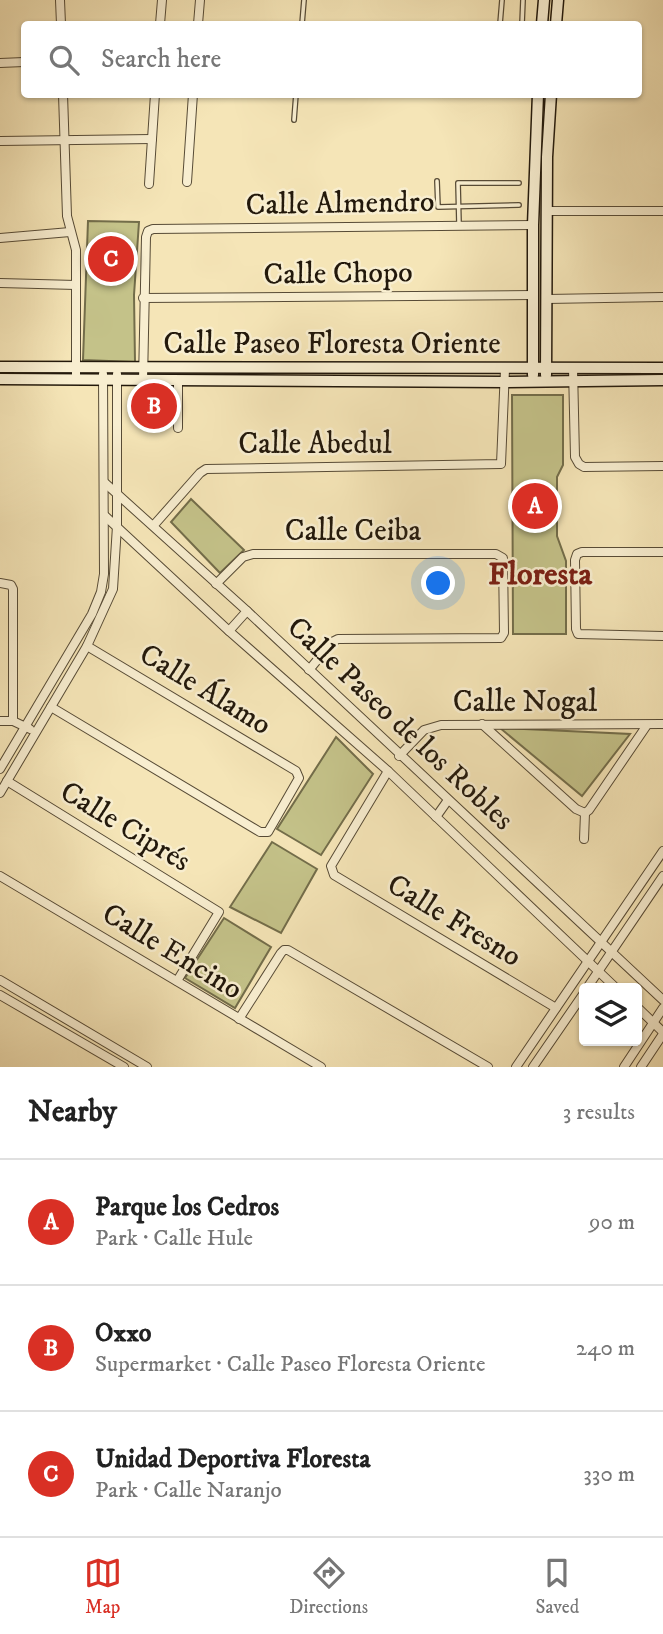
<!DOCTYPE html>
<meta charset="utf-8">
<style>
:root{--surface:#fff;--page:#f2f2f2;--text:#222;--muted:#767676;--line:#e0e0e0;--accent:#d93025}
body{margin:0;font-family:"IM FELL DW Pica",serif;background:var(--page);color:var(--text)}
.controls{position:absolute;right:21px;bottom:21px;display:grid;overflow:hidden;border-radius:7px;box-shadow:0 2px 5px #0004}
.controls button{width:63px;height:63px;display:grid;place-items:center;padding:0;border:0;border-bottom:2px solid var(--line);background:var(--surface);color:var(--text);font:35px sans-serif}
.you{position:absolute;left:439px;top:584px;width:24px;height:24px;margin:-18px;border:5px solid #fff;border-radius:50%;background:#1a73e8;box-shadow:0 0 0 10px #1a73e833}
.badge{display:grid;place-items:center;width:46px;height:46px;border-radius:50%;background:var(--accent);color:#fff;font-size:23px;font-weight:700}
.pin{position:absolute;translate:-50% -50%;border:4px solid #fff;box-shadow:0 2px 7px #0006}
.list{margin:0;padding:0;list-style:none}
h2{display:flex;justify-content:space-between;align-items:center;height:91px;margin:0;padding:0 28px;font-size:30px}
h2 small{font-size:23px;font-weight:400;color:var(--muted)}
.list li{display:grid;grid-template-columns:46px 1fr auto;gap:21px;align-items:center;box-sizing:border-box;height:126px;padding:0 28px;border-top:2px solid var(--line)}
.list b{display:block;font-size:26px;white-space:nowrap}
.list p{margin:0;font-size:23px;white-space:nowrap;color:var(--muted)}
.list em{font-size:23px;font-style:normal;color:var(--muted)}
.icon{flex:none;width:38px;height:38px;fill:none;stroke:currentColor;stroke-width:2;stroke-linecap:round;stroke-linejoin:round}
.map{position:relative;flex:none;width:663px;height:1067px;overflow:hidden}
.search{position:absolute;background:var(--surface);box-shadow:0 2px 5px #0004;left:21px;right:21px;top:21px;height:77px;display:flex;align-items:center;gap:18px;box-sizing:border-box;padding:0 24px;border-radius:7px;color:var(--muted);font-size:26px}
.sheet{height:469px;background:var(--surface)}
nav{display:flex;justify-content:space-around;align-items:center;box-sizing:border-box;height:98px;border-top:2px solid var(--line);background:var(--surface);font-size:19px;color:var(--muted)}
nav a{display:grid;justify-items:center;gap:4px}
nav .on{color:var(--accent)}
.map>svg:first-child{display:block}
.green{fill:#c4c289;stroke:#736d4a;stroke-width:2}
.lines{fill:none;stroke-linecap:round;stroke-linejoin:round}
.service-casing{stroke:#574b36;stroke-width:6}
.minor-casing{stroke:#574b36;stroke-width:10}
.secondary-casing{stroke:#22180b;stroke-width:13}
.service{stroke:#f8eed0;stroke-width:3.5}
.minor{stroke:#f8eed0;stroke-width:8}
.secondary{stroke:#f8eed0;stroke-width:10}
.labels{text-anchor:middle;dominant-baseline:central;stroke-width:5;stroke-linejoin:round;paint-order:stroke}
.street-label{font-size:30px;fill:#22180b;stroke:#f8eed0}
.neighbourhood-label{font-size:32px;font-weight:bold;fill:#7a1f14;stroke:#f8eed0}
</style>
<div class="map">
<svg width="663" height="1067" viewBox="0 0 663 1067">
<rect width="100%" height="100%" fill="#f5e5b7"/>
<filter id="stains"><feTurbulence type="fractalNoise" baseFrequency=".00286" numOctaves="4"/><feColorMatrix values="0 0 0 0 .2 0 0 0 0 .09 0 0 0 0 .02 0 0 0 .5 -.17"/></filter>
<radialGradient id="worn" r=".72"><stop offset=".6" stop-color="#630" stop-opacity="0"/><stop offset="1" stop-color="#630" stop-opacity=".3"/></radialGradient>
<!-- green -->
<g class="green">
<path d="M88,221L139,222L134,295L135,362L83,360Z"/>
<path d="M512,395H563V465L557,477V536L566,561V634H513Z"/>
<path d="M191,499L244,550L220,573L171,522Z"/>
<path d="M500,728L630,734L582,796Z"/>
<path d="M336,737L373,774L321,855L277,829Z"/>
<path d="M272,842L317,869L281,933L230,907Z"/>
<path d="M224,918L271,947L235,1008L185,978Z"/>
</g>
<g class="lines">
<!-- service casing -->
<g class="service-casing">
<g id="service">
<path d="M302,24L304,0"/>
<path d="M500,24L502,0"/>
<path d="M522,24L523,0"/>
<path d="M294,120L296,94"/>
<path d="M437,181L438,207L519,205"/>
<path d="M459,224L458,183H519"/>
</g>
</g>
<!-- minor casing -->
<g class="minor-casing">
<g id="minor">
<path d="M60,0L61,24"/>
<path d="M160,24L162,0"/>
<path d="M198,24L200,0"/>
<path d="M0,63L24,62"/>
<path d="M63,94L67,216L76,250V380"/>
<path d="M0,141L152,139"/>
<path d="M187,182L193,94"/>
<path d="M149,184L155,94"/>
<path d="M547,211H663"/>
<path d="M0,238L70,232"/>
<path d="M0,283L76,285"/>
<path d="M143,298L533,295"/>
<path d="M547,299L663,297"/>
<path d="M573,368L575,457L579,464L584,467L663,466"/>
<path d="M143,381L146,237L148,231L153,229L533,225"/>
<path d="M178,381V428"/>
<path d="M105,483L247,611L663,1000"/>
<path d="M105,516L229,631L388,771L616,988"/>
<path d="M154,525L200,473L206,469L501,464L505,369"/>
<path d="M663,552H582L577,554L575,560L576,629L578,634L663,636"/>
<path d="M0,583L11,585L13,589V721"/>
<path d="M216,584L243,557L253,554H496L503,558L504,633L501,638L338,639L332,642L309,670"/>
<path d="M229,631L247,611"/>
<path d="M51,707L260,832H268L299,778L296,771L87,646"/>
<path d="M0,721H13L30,729"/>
<path d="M482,724L576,809L585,813"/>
<path d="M399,756L424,730L441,725L663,724"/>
<path d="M0,769L92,614L101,592L104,574L103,374"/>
<path d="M388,771L331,866L334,875L556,1008"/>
<path d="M7,781L219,912L177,981"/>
<path d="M0,793L87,646L113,589L117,526V374"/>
<path d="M585,813L589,810L647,725"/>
<path d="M436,817L448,800"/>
<path d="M584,839L585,813"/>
<path d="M0,876L321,1067"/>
<path d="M0,980L147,1067"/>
<path d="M587,988L663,876"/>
<path d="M0,995L124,1067"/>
<path d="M637,1007L663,1032"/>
<path d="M239,1019L281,953L284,950H288L488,1067"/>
<path d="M516,1067L663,851"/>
<path d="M533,1067L584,993"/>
<path d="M624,1067L663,1008"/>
<path d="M641,1067L663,1034"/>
</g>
</g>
<!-- secondary casing -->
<g class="secondary-casing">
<g id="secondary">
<path d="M542,24L544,0"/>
<path d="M556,24L558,0"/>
<path d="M0,367L663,368"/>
<path d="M533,375V225L538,94"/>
<path d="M546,375L547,157L551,94"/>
<path d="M0,379L505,382L663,380"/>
</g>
</g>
<!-- service -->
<use href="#service" class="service"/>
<!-- minor -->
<use href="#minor" class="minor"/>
<!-- secondary -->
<use href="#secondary" class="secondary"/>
</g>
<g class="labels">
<!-- street labels -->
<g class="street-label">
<text transform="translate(340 204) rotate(-1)">Calle Almendro</text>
<text transform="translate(338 274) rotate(-1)">Calle Chopo</text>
<text x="332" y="344">Calle Paseo Floresta Oriente</text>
<text x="315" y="444">Calle Abedul</text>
<text x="353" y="531">Calle Ceiba</text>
<text transform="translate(205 690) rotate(31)">Calle Álamo</text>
<text x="525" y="702">Calle Nogal</text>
<text transform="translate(400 724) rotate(43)">Calle Paseo de los Robles</text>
<text transform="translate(125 827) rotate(31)">Calle Ciprés</text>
<text transform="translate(454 921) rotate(31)">Calle Fresno</text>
<text transform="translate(172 952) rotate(31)">Calle Encino</text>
</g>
<!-- neighbourhood labels -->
<g class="neighbourhood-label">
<text x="540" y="575">Floresta</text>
</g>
</g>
<rect width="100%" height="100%" filter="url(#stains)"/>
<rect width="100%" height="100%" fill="url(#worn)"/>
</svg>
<div class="controls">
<button><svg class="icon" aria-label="layers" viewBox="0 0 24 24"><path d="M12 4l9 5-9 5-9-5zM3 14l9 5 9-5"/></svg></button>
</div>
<div class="you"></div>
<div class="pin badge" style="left:535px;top:506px">A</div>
<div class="pin badge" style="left:154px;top:406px">B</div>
<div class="pin badge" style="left:111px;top:259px">C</div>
<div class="search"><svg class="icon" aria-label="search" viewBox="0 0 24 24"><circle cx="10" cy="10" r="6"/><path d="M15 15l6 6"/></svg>Search here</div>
</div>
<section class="sheet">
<h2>Nearby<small>3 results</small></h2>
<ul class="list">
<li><span class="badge">A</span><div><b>Parque los Cedros</b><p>Park · Calle Hule</p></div><em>90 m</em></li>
<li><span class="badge">B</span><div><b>Oxxo</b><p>Supermarket · Calle Paseo Floresta Oriente</p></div><em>240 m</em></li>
<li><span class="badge">C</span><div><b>Unidad Deportiva Floresta</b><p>Park · Calle Naranjo</p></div><em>330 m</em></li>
</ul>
</section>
<nav>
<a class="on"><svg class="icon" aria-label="map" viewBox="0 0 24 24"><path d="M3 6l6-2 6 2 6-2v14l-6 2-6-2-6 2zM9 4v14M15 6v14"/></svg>Map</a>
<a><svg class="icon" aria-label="directions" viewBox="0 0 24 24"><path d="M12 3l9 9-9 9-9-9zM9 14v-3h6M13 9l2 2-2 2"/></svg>Directions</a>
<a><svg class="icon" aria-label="saved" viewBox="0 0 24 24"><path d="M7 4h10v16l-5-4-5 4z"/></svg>Saved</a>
</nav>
